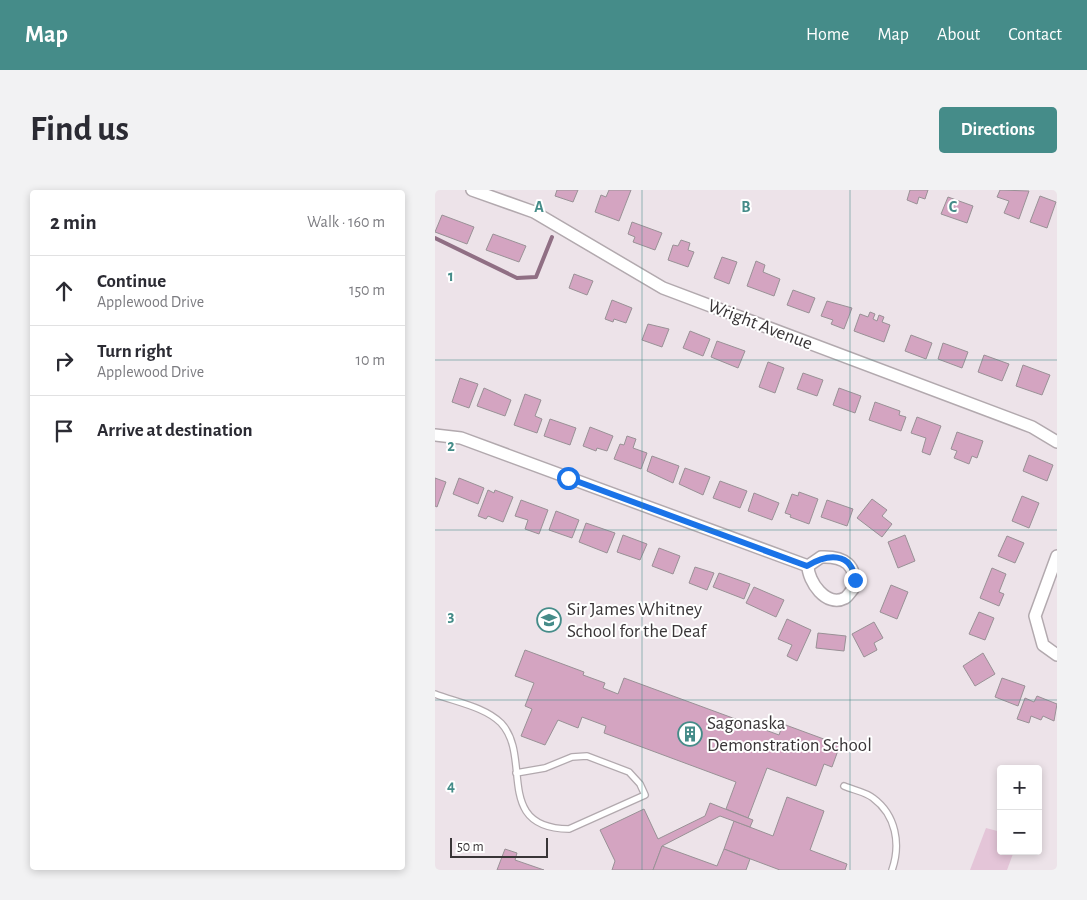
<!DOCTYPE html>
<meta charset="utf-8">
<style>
:root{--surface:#fff;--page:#f2f2f3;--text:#2b2b33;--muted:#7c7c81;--line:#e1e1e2;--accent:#458c89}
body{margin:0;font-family:"Alegreya Sans",sans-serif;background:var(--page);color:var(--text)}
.controls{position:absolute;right:15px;bottom:15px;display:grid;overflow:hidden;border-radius:5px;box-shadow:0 2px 8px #0003}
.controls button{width:45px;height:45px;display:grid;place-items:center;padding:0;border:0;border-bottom:1px solid var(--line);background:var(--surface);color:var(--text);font:25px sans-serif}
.scale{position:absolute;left:15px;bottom:12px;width:98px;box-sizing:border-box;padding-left:5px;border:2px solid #393537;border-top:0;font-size:14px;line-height:18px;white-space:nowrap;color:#393537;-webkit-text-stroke:4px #fff;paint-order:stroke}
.stop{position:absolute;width:15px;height:15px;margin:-11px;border:4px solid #1a73e8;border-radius:50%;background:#fff}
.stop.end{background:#1a73e8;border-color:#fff;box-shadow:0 1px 5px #0008}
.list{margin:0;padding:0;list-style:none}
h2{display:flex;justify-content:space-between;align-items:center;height:65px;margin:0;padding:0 20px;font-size:21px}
h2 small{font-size:16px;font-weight:400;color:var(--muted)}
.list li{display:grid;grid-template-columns:32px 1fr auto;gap:15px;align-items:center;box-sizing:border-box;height:70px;padding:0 20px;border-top:1px solid var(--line)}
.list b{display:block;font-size:19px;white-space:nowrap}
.list p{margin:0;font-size:16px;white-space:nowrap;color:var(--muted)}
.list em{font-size:16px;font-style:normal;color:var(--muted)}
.icon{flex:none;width:28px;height:28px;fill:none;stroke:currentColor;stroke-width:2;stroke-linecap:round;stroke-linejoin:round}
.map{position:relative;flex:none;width:622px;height:680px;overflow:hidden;border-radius:5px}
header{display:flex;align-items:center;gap:30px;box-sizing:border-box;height:70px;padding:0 25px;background:var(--accent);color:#fff}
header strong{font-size:24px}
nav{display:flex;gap:28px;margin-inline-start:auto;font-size:18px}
.intro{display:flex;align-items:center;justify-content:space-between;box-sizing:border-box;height:120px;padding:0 30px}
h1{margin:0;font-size:35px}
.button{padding:12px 22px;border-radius:5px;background:var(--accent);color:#fff;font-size:18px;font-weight:700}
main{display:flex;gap:30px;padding:0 30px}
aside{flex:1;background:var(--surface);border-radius:5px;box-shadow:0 2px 8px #0003}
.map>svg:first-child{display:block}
.green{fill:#e4c5d8}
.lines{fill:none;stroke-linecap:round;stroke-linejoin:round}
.stream{stroke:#906f84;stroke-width:4}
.building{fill:#d4a4c1;stroke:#999196}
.service-casing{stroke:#b2a9ae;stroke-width:8}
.minor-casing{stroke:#b2a9ae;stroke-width:14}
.service{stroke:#fff;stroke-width:5.5}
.minor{stroke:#fff;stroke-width:11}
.route{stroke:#1a73e8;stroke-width:6}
.grid{fill:none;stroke:#458c89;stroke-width:1;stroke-opacity:0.55}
.labels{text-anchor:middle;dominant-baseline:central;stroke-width:4;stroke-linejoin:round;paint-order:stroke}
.street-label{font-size:19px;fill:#393537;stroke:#fff}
.poi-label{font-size:19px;fill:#393537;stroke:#fff;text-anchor:start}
.grid-label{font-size:16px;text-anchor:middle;font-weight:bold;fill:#458c89;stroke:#fff;stroke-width:4;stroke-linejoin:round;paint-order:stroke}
</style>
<header>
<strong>Map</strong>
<nav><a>Home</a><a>Map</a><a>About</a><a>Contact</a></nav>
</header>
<div class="intro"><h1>Find us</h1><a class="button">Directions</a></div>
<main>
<aside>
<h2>2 min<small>Walk · 160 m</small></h2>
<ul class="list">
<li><svg class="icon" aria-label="ahead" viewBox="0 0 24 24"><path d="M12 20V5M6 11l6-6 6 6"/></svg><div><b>Continue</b><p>Applewood Drive</p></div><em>150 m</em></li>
<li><svg class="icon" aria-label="right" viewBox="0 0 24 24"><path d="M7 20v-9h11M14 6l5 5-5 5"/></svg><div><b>Turn right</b><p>Applewood Drive</p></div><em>10 m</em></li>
<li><svg class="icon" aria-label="arrive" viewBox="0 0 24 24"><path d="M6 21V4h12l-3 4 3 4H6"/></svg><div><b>Arrive at destination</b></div></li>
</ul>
</aside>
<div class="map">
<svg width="622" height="680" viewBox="0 0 622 680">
<rect width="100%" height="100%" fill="#ede3e9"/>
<!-- green -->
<path class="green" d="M551,638L566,642V661H579L572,680H535Z"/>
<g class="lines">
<!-- stream -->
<path class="stream" d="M0,48L82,88L101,87L117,47"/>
</g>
<!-- building -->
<g class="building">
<path d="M122,0H143L138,12L120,6Z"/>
<path d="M174,0H196L184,31L160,22L166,5L171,7Z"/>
<path d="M475,0H493L490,9L484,7L482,14L472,10Z"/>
<path d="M565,0L594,1L584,29L569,23L574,11L562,7Z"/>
<path d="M605,6L621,12L612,38L595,32Z"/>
<path d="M513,7L538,16L532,33L506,24Z"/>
<path d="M7,25L39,37L32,54L0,42Z"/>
<path d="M197,32L227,43L220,60L198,52L200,47L193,44Z"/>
<path d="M58,44L91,56L84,72L51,60Z"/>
<path d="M246,50L255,53L253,60L259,62L253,77L233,70L238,55L243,56Z"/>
<path d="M287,67L302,72L294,94L279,88Z"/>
<path d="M321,71L330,75L328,82L345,89L339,106L312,96Z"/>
<path d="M139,84L158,91L152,105L134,98Z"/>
<path d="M358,100L380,108L374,123L352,115Z"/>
<path d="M177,110L197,118L191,133L179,129L178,132L170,129Z"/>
<path d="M392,111L417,118L409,139L396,134L398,130L386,126Z"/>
<path d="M435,122L440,124L438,129L442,131L444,125L449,127L447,132L455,135L449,152L419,141L425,124L433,127Z"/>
<path d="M213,134L234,139L227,157L207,150Z"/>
<path d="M255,141L275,149L268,166L248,158Z"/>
<path d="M476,145L497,153L491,169L470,161Z"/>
<path d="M282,151L310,161L303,178L276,167Z"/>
<path d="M508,153L533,162L527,178L503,169Z"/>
<path d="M549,165L574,174L567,191L543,182Z"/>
<path d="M333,172L349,178L340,203L324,197Z"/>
<path d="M588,175L615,185L607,205L581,196Z"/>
<path d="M368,183L388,190L382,206L362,199Z"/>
<path d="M25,188L43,194L34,218L17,212Z"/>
<path d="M49,198L76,210L70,226L42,216Z"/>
<path d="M404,198L426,206L420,223L398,215Z"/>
<path d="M90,204L106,210L100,226L107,229L102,243L79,235Z"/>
<path d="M440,212L465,221L464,225L471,227L466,241L434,230Z"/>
<path d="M482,227L506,236L495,265L487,262L491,248L476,243Z"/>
<path d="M115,229L141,238L135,255L109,246Z"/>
<path d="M155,237L178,246L172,261L162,258L161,261L148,256Z"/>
<path d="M522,242L548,251L542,268L537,266L534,274L519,268L522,261L516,259Z"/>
<path d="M192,246L201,249L198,258L212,263L206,279L179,269L185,254L189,255Z"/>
<path d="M594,265L618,275L612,291L588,281Z"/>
<path d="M217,266L244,276L238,293L212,281Z"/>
<path d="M250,278L275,287L268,305L244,294Z"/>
<path d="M0,288L11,292L2,317L0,316Z"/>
<path d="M24,288L49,298L43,314L18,304Z"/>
<path d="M285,291L312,301L305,318L278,308Z"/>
<path d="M53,300L59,303L60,300L78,307L68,332L53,326L51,329L43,326Z"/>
<path d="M364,302L383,309L374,334L355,327L356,325L350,323L357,304L363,306Z"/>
<path d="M319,303L344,313L337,330L313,321Z"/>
<path d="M587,306L604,313L594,338L577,331Z"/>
<path d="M437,309L452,320L447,326L457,334L447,347L422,328Z"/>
<path d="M86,310L113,320L104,344L90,339L93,330L80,326Z"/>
<path d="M392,310L418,319L412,336L386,327Z"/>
<path d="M121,321L144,330L137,348L114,340Z"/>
<path d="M151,333L180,343L172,363L144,352Z"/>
<path d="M188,345L212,354L205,370L182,362Z"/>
<path d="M470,345L480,371L463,378L453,352Z"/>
<path d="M572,346L589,353L580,373L563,366Z"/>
<path d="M224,358L245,366L238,384L217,376Z"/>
<path d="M260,377L279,383L272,400L254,393Z"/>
<path d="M557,378L571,384L564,402L569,404L564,416L545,408Z"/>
<path d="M284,383L315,394L309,409L278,397Z"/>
<path d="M456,395L473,402L462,429L445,422Z"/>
<path d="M319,397L349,410L341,427L311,413Z"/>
<path d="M544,422L559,428L550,450L534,444Z"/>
<path d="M352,429L376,440L362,471L352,466L357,455L343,449Z"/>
<path d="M439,432L448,448L439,453L442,460L429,467L417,444Z"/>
<path d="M383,443L411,446L409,461L381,458Z"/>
<path d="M90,460L149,482L148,485L170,493L168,498L183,504L189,488L344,545L348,534L405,555L397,577L389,574L381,596L332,578L313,628L291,619L301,592L169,543L171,536L147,527L143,538L123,530L110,555L86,546L97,519L90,516L99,493L80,486Z"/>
<path d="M548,463L560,484L540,496L528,476Z"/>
<path d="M567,488L590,496L583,516L560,507Z"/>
<path d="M602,506L622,514L619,531L608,526L606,530L596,526L594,533L582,529L590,508L599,512Z"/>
<path d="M352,607L389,621L375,660L412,674L410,680H345L289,659L299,631L338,646Z"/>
<path d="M275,613L318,630L315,637L285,626L227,656L218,680H177L180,671L165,640L209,619L223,649L270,626Z"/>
<path d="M227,656L282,676L289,659L315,669L311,680H218Z"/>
<path d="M70,659L82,663L80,670L109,680H62Z"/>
</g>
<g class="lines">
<!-- service casing -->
<g class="service-casing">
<g id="service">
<path d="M0,504C21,512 50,517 66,533C98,567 58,638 134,639L210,605L205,594L194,582L152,566L137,567L110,578L81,583"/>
<path d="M409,596C418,600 431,602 438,608C461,625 466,654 457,680"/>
</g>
</g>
<!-- minor casing -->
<g class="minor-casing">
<g id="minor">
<path d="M37,0L99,22L228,98L597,237L622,252"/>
<path d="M0,245L26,248L373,376"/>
<path d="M622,366L600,426L608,455L622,465"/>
<path d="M386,367C409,366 423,375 418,399C416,401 413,406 410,408C391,418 373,391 373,376Z"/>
</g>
</g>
<!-- service -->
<use href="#service" class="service"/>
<!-- minor -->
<use href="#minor" class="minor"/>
</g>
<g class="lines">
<!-- route -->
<path class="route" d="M133,288L372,376C392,364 417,361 420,390"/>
</g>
<!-- grid -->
<path class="grid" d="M207,0V680M415,0V680M0,170H622M0,340H622M0,510H622"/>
<!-- icons -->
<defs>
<g id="school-ring" transform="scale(1.25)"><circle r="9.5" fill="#fff" stroke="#458c89" stroke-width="1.5"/><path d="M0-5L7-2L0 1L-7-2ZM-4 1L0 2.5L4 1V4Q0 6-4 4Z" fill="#458c89"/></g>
<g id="building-ring" transform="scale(1.25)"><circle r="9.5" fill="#fff" stroke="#458c89" stroke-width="1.5"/><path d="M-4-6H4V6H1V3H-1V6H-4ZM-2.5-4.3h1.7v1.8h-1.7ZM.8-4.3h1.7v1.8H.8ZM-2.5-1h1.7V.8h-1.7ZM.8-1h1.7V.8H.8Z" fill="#458c89"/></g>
</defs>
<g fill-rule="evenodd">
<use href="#school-ring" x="114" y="430"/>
<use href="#building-ring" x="255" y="544"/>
</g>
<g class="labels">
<!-- street labels -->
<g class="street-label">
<text transform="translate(325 135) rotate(21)">Wright Avenue</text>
</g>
<!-- poi labels -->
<g class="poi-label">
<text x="132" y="419">Sir James Whitney<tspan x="132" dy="22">School for the Deaf</tspan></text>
<text x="272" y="533">Sagonaska<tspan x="272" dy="22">Demonstration School</tspan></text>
</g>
</g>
<g class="grid-label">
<text x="104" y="22">A</text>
<text x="311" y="22">B</text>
<text x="518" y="22">C</text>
<text x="16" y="91">1</text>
<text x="16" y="261">2</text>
<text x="16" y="431">3</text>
<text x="16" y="601">4</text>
</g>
</svg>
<div class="controls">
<button>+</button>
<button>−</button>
</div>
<div class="scale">50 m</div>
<div class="stop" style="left:133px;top:288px"></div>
<div class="stop end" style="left:420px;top:390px"></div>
</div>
</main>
